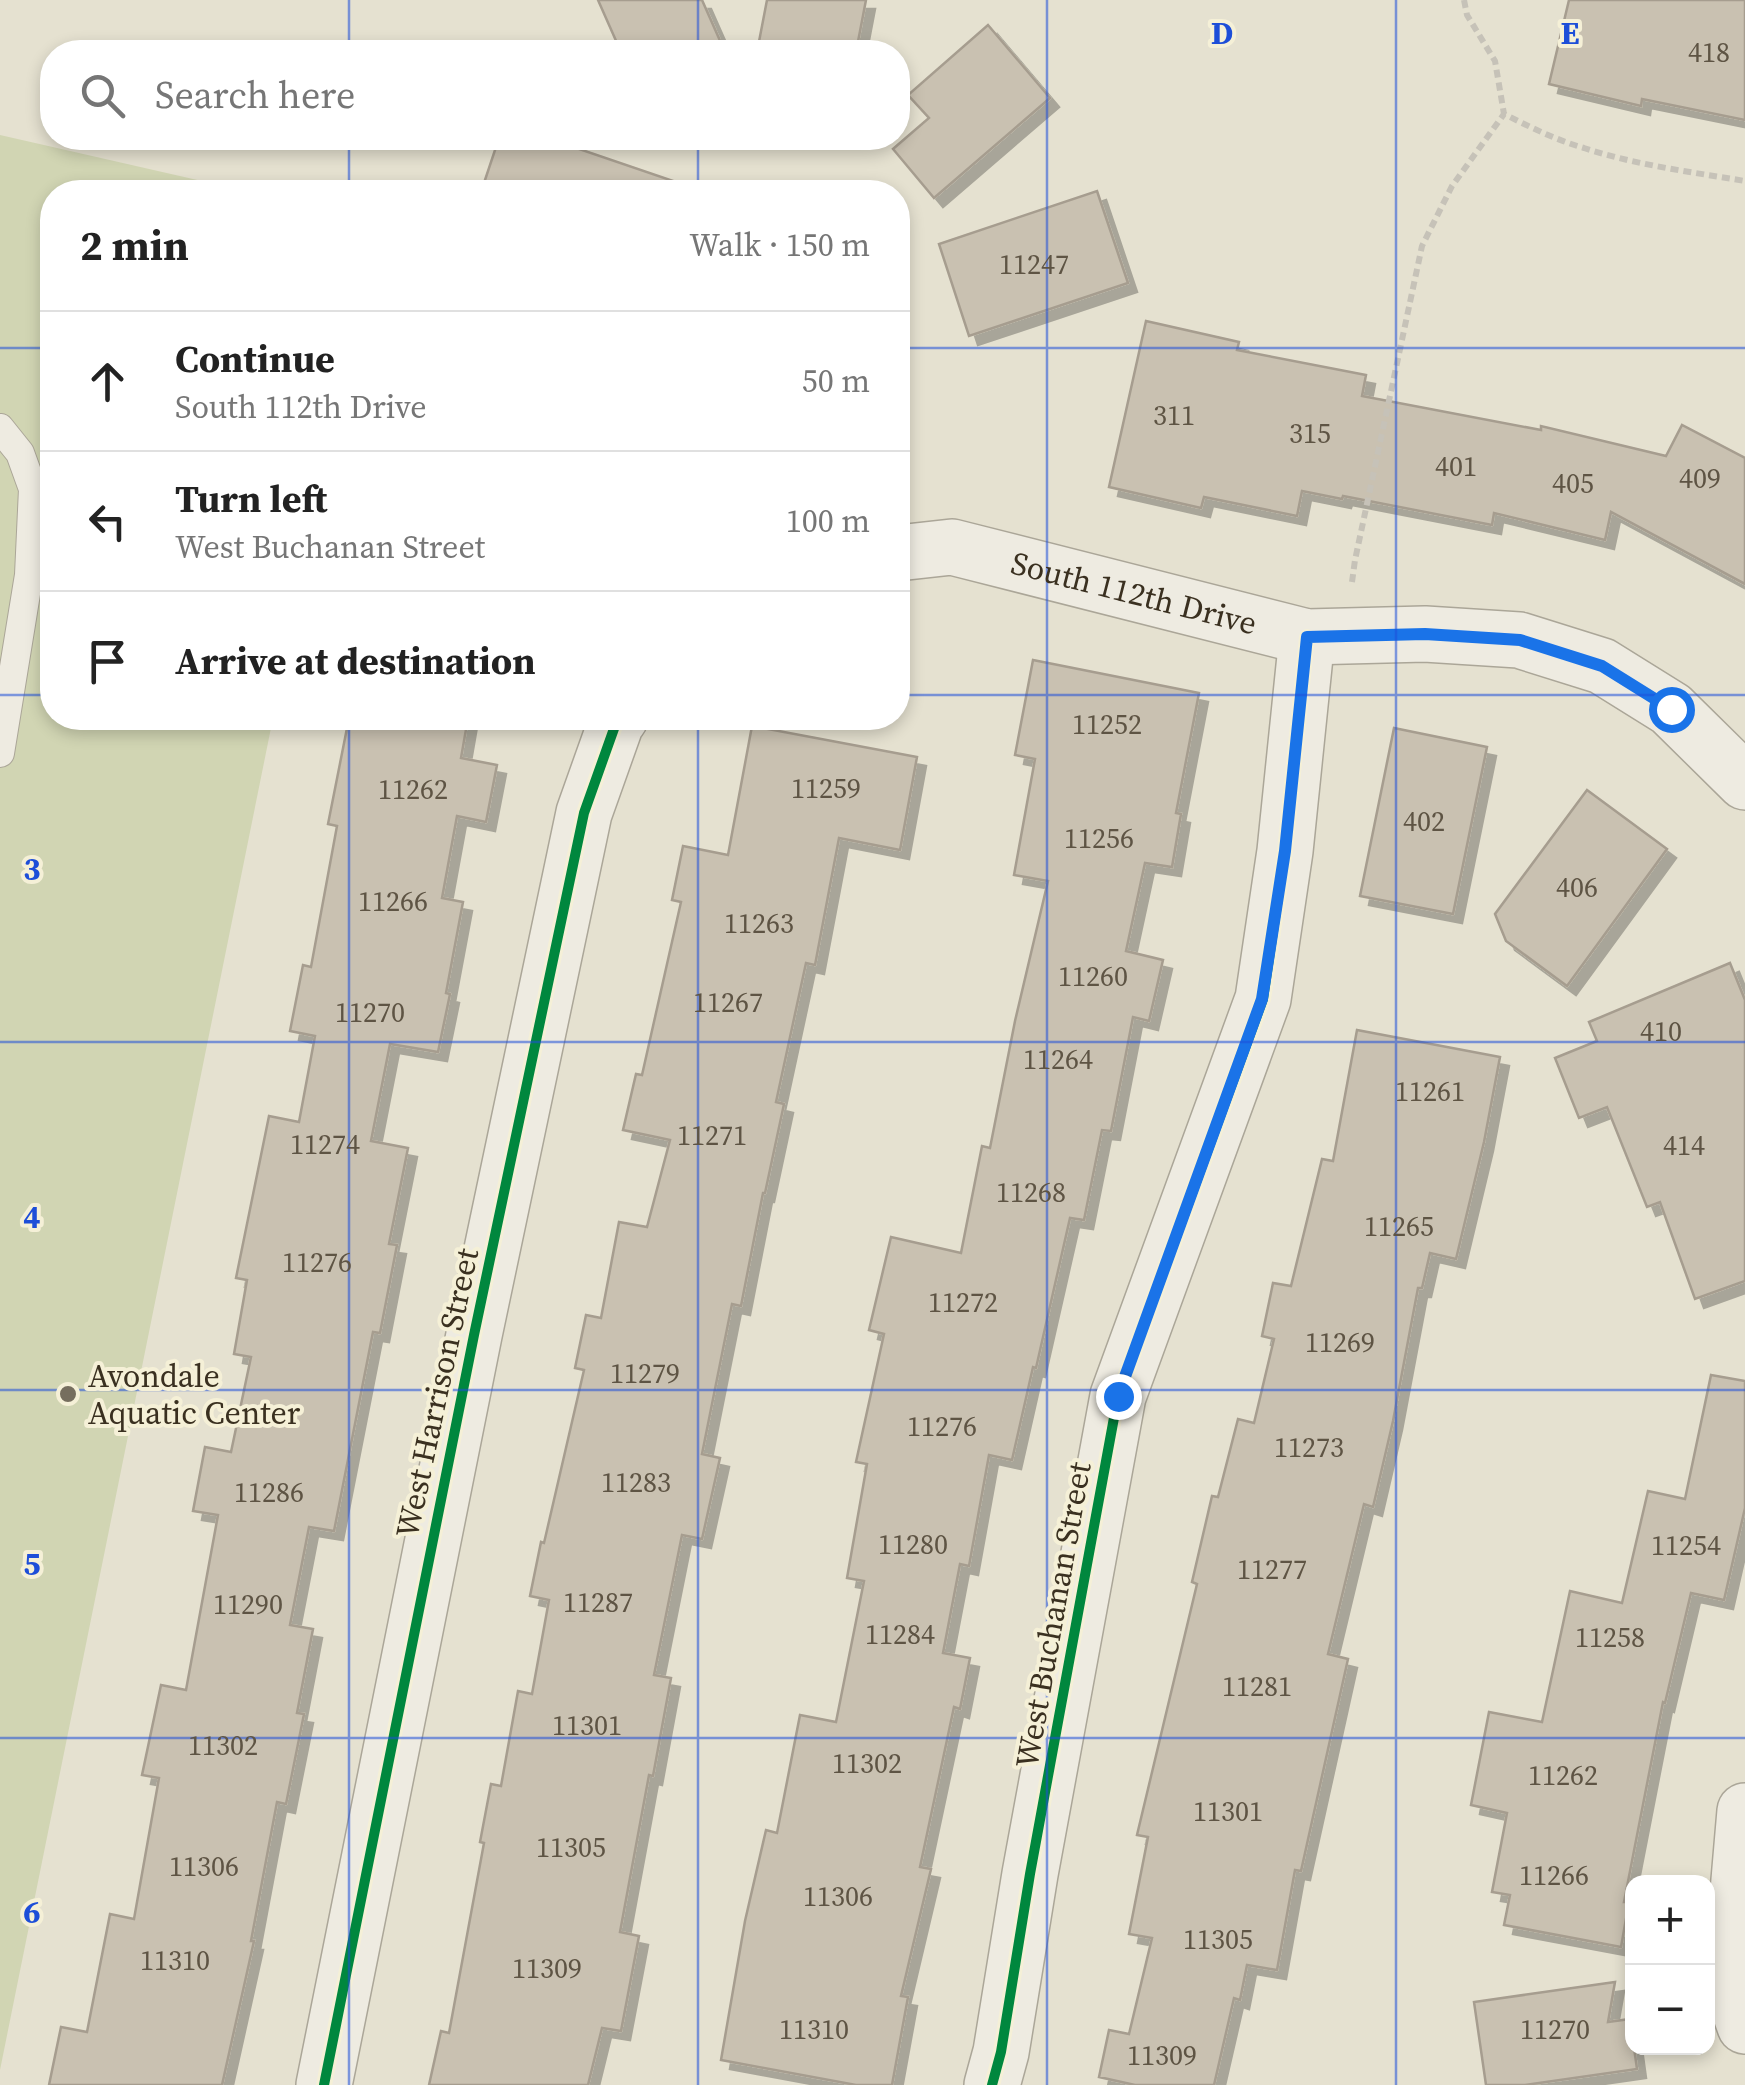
<!DOCTYPE html>
<meta charset="utf-8">
<style>
:root{--surface:#fff;--page:#f2f2f2;--text:#222;--muted:#767676;--line:#e0e0e0}
body{margin:0;font-family:"Source Serif 4",serif;background:var(--page);color:var(--text)}
.controls{position:absolute;right:30px;bottom:30px;display:grid;overflow:hidden;border-radius:20px;box-shadow:0 5px 15px #0003}
.controls button{width:90px;height:90px;display:grid;place-items:center;padding:0;border:0;border-bottom:2px solid var(--line);background:var(--surface);color:var(--text);font:50px sans-serif}
.stop{position:absolute;width:30px;height:30px;margin:-22px;border:8px solid #1a73e8;border-radius:50%;background:#fff}
.stop.end{background:#1a73e8;border-color:#fff;box-shadow:0 2px 10px #0008}
.list{margin:0;padding:0;list-style:none}
h2{display:flex;justify-content:space-between;align-items:center;height:130px;margin:0;padding:0 40px;font-size:42px}
h2 small{font-size:32px;font-weight:400;color:var(--muted)}
.list li{display:grid;grid-template-columns:65px 1fr auto;gap:30px;align-items:center;box-sizing:border-box;height:140px;padding:0 40px;border-top:2px solid var(--line)}
.list b{display:block;font-size:38px;white-space:nowrap}
.list p{margin:0;font-size:32px;white-space:nowrap;color:var(--muted)}
.list em{font-size:32px;font-style:normal;color:var(--muted)}
.icon{flex:none;width:55px;height:55px;fill:none;stroke:currentColor;stroke-width:2;stroke-linecap:round;stroke-linejoin:round}
.map{position:relative;flex:none;width:1745px;height:2085px;overflow:hidden}
.search{position:absolute;background:var(--surface);box-shadow:0 5px 15px #0003;left:40px;top:40px;width:870px;height:110px;display:flex;align-items:center;gap:25px;box-sizing:border-box;padding:0 35px;border-radius:40px;color:var(--muted);font-size:38px}
.panel{position:absolute;background:var(--surface);box-shadow:0 5px 15px #0003;left:40px;top:180px;width:870px;height:550px;border-radius:40px}
.map>svg:first-child{display:block}
.green{fill:#d1d5b3}
.building{fill:#c9c1b1;stroke:#a69d8f;stroke-width:2.5;filter:url(#shadow)}
.lines{fill:none;stroke-linecap:round;stroke-linejoin:round}
.lane-casing{stroke:#aba698;stroke-width:30}
.street-casing{stroke:#aba698;stroke-width:58}
.path{stroke:#c6c2b8;stroke-width:6;stroke-dasharray:8 5;stroke-linecap:butt}
.lane{stroke:#eeebe1;stroke-width:28}
.street{stroke:#eeebe1;stroke-width:55}
.cycleway-casing{stroke:#f5f0d7;stroke-width:16}
.cycleway{stroke:#00873e;stroke-width:10}
.route{stroke:#1a73e8;stroke-width:12}
.grid{fill:none;stroke:#1d4ed8;stroke-width:2.5;stroke-opacity:0.55}
.poi-dot{fill:#766e5e;stroke:#f5f0d7;stroke-width:4}
.labels{text-anchor:middle;dominant-baseline:central;stroke-width:8;stroke-linejoin:round;paint-order:stroke}
.number-label{font-size:28px;fill:#5e5444}
.street-label{font-size:32px;fill:#3a3020;stroke:#f5f0d7}
.poi-label{font-size:32px;fill:#3a3020;stroke:#f5f0d7;text-anchor:start}
.grid-label{font-size:32px;text-anchor:middle;font-weight:bold;fill:#1d4ed8;stroke:#f5f0d7;stroke-width:8;stroke-linejoin:round;paint-order:stroke}
</style>
<div class="map">
<svg width="1745" height="2085" viewBox="0 0 1745 2085">
<defs>
<filter id="shadow"><feDropShadow dx="9" dy="9" stdDeviation="0" flood-color="#0004"/></filter>
</defs>
<rect width="100%" height="100%" fill="#e5e1d0"/>
<!-- green -->
<path class="green" d="M0,135L250,192H52V718H273L0,2070Z"/>
<!-- building -->
<g class="building">
<path d="M598,0H702L725,52H621Z"/>
<path d="M767,0H866L856,52H757Z"/>
<path d="M1569,0H1745V120L1642,99L1641,106L1549,84Z"/>
<path d="M988,25L1050,98L934,198L893,149L929,118L908,95Z"/>
<path d="M499,138H547L688,186L687,192H510L484,183Z"/>
<path d="M1097,191L1128,283L969,336L939,244Z"/>
<path d="M1146,321L1239,342L1237,350L1366,375L1362,396L1541,430V426L1666,456L1682,425L1745,458V584L1611,512L1605,540L1494,513L1492,525L1343,496L1342,499L1302,491L1297,516L1204,497L1201,508L1109,487Z"/>
<path d="M1033,660L1199,693L1176,813L1181,814L1172,867L1145,863L1126,951L1163,960L1149,1021L1133,1017L1111,1131L1102,1130L1084,1220L1070,1218L1036,1368L1033,1367L1012,1460L989,1455L969,1566L960,1564L943,1653L970,1658L960,1709L954,1707L920,1867L931,1869L901,1996L908,1997L892,2085H856L721,2060L745,1921L766,1830L777,1833L800,1715L836,1722L864,1581L847,1578L867,1464L856,1462L884,1334L869,1330L891,1237L961,1253L982,1146L990,1148L1015,1021L1048,881L1014,875L1035,759L1015,755Z"/>
<path d="M349,718H468L461,758L497,765L486,822L457,816L442,898L463,902L446,993L450,994L438,1052L390,1044L371,1141L408,1148L389,1244L397,1245L380,1333L373,1332L334,1531L309,1527L290,1625L313,1629L297,1713L304,1714L286,1804L277,1802L251,1941H254L222,2085H49L61,2027L87,2032L110,1914L134,1919L159,1778L142,1775L161,1685L186,1690L218,1515L193,1511L205,1447L231,1452L251,1357L234,1354L247,1280L236,1278L269,1116L299,1122L315,1036L290,1031L303,965L311,967L337,826L328,824Z"/>
<path d="M752,726L917,757L900,850L839,838L815,965L806,963L776,1102L784,1104L765,1193H763L741,1306L732,1304L702,1454L720,1458L702,1539L682,1535L654,1675L671,1678L653,1776L649,1775L620,1932L639,1936L621,2031L602,2028L588,2085H429L441,2031L449,2033L484,1843L480,1842L491,1784L501,1786L518,1691L532,1694L549,1600L530,1596L541,1542L544,1543L584,1370L575,1368L586,1315L601,1318L619,1222L647,1227L670,1140L623,1130L636,1074L642,1075L681,902L672,900L683,846L728,855Z"/>
<path d="M1394,728L1487,747L1453,914L1360,896Z"/>
<path d="M1587,790L1667,849L1567,986L1506,941L1495,914Z"/>
<path d="M1730,963L1745,1000V1281L1695,1299L1660,1202L1647,1207L1607,1107L1579,1118L1555,1058L1597,1041L1589,1022Z"/>
<path d="M1357,1030L1500,1057L1484,1142L1456,1259L1430,1253L1422,1288H1418L1393,1421L1373,1507L1364,1504L1328,1654L1348,1659L1301,1871L1295,1870L1277,1970L1247,1965L1240,2000L1234,1998L1214,2085H1135L1099,2077L1109,2030L1129,2034L1152,1938L1129,1934L1148,1837L1137,1835L1197,1584L1192,1582L1212,1496L1218,1497L1238,1419L1254,1423L1274,1339L1262,1336L1273,1283L1291,1286L1322,1159L1333,1161Z"/>
<path d="M1711,1375L1745,1381V1508L1724,1600L1691,1593L1665,1703L1663,1702L1624,1902H1629L1621,1947L1504,1925L1510,1895L1492,1892L1507,1813L1471,1805L1489,1712L1542,1722L1570,1591L1622,1603L1648,1491L1685,1499Z"/>
<path d="M1615,1982L1608,2022L1630,2019L1637,2069L1525,2085H1486L1474,2002Z"/>
</g>
<g class="lines">
<!-- lane casing -->
<g class="lane-casing">
<path id="lane" d="M0,428L20,453L33,489L29,575L0,753"/>
</g>
<!-- street casing -->
<g class="street-casing">
<g id="street">
<path id="s1" d="M898,553L952,547L1307,637L1425,634L1519,640L1602,666L1671,709L1745,782"/>
<path d="M1745,1811L1730,1984L1745,2026"/>
<path d="M324,2085L474,1335L584,813L616,723L620,718"/>
<path d="M992,2085L1001,2052L1030,1874L1118,1396L1263,999L1285,851L1307,637"/>
</g>
</g>
<!-- path -->
<g class="path">
<path d="M1464,0L1467,15L1495,61L1504,114C1530,127 1556,140 1584,148C1636,165 1691,172 1745,181"/>
<path d="M1352,582L1355,560L1422,246L1452,186L1504,114"/>
</g>
<!-- lane -->
<use href="#lane" class="lane"/>
<!-- street -->
<use href="#street" class="street"/>
<!-- cycleway casing -->
<g class="cycleway-casing">
<g id="cycleway">
<path d="M324,2085L474,1335L584,813L616,723L620,718"/>
<path d="M992,2085L1001,2052L1030,1874L1118,1396L1263,999L1285,851L1307,637"/>
</g>
</g>
<!-- cycleway -->
<use href="#cycleway" class="cycleway"/>
</g>
<g class="lines">
<!-- route -->
<path class="route" d="M1118,1396L1262,999L1285,851L1307,637L1425,634L1520,640L1602,666L1671,709"/>
</g>
<!-- grid -->
<path class="grid" d="M349,0V52M698,0V52M1047,0V2085M1396,0V2085M349,138V192M698,138V192M0,348H52M898,348H1745M0,695H52M898,695H1745M349,718V2085M698,718V2085M0,1042H1745M0,1390H1745M0,1738H1745"/>
<!-- markers -->
<circle class="poi-dot" cx="68" cy="1394" r="10"/>
<g class="labels">
<!-- number labels -->
<g class="number-label">
<text x="1709" y="52">418</text>
<text x="1034" y="264">11247</text>
<text x="1174" y="415">311</text>
<text x="1310" y="433">315</text>
<text x="1456" y="466">401</text>
<text x="1700" y="478">409</text>
<text x="1573" y="483">405</text>
<text x="1107" y="724">11252</text>
<text x="826" y="788">11259</text>
<text x="413" y="789">11262</text>
<text x="1424" y="821">402</text>
<text x="1099" y="838">11256</text>
<text x="1577" y="887">406</text>
<text x="393" y="901">11266</text>
<text x="759" y="923">11263</text>
<text x="1093" y="976">11260</text>
<text x="728" y="1002">11267</text>
<text x="370" y="1012">11270</text>
<text x="1661" y="1031">410</text>
<text x="1058" y="1059">11264</text>
<text x="1430" y="1091">11261</text>
<text x="712" y="1135">11271</text>
<text x="325" y="1144">11274</text>
<text x="1684" y="1145">414</text>
<text x="1031" y="1192">11268</text>
<text x="1399" y="1226">11265</text>
<text x="317" y="1262">11276</text>
<text x="963" y="1302">11272</text>
<text x="1340" y="1342">11269</text>
<text x="645" y="1373">11279</text>
<text x="942" y="1426">11276</text>
<text x="1309" y="1447">11273</text>
<text x="636" y="1482">11283</text>
<text x="269" y="1492">11286</text>
<text x="913" y="1544">11280</text>
<text x="1686" y="1545">11254</text>
<text x="1272" y="1569">11277</text>
<text x="598" y="1602">11287</text>
<text x="248" y="1604">11290</text>
<text x="900" y="1634">11284</text>
<text x="1610" y="1637">11258</text>
<text x="1257" y="1686">11281</text>
<text x="587" y="1725">11301</text>
<text x="223" y="1745">11302</text>
<text x="867" y="1763">11302</text>
<text x="1563" y="1775">11262</text>
<text x="1228" y="1811">11301</text>
<text x="571" y="1847">11305</text>
<text x="204" y="1866">11306</text>
<text x="1554" y="1875">11266</text>
<text x="838" y="1896">11306</text>
<text x="1218" y="1939">11305</text>
<text x="175" y="1960">11310</text>
<text x="547" y="1968">11309</text>
<text x="814" y="2029">11310</text>
<text x="1555" y="2029">11270</text>
<text x="1162" y="2055">11309</text>
</g>
<!-- street labels -->
<g class="street-label">
<text stroke="none"><textPath href="#s1" startOffset="242">South 112th Drive</textPath></text>
<text transform="translate(437 1393) rotate(-78)">West Harrison Street</text>
<text transform="translate(1053 1615) rotate(-80)">West Buchanan Street</text>
</g>
<!-- poi labels -->
<g class="poi-label">
<text x="88" y="1376">Avondale<tspan x="88" dy="37">Aquatic Center</tspan></text>
</g>
</g>
<g class="grid-label">
<text x="1222" y="44">D</text>
<text x="1570" y="44">E</text>
<text x="32" y="880">3</text>
<text x="32" y="1228">4</text>
<text x="32" y="1575">5</text>
<text x="32" y="1923">6</text>
</g>
</svg>
<div class="controls">
<button>+</button>
<button>−</button>
</div>
<div class="stop" style="left:1671px;top:709px"></div>
<div class="stop end" style="left:1118px;top:1396px"></div>
<div class="search"><svg class="icon" aria-label="search" viewBox="0 0 24 24"><circle cx="10" cy="10" r="6"/><path d="M15 15l6 6"/></svg>Search here</div>
<section class="panel">
<h2>2 min<small>Walk · 150 m</small></h2>
<ul class="list">
<li><svg class="icon" aria-label="ahead" viewBox="0 0 24 24"><path d="M12 20V5M6 11l6-6 6 6"/></svg><div><b>Continue</b><p>South 112th Drive</p></div><em>50 m</em></li>
<li><svg class="icon" aria-label="left" viewBox="0 0 24 24"><path d="M17 20v-9H6M10 6l-5 5 5 5"/></svg><div><b>Turn left</b><p>West Buchanan Street</p></div><em>100 m</em></li>
<li><svg class="icon" aria-label="arrive" viewBox="0 0 24 24"><path d="M6 21V4h12l-3 4 3 4H6"/></svg><div><b>Arrive at destination</b></div></li>
</ul>
</section>
</div>
